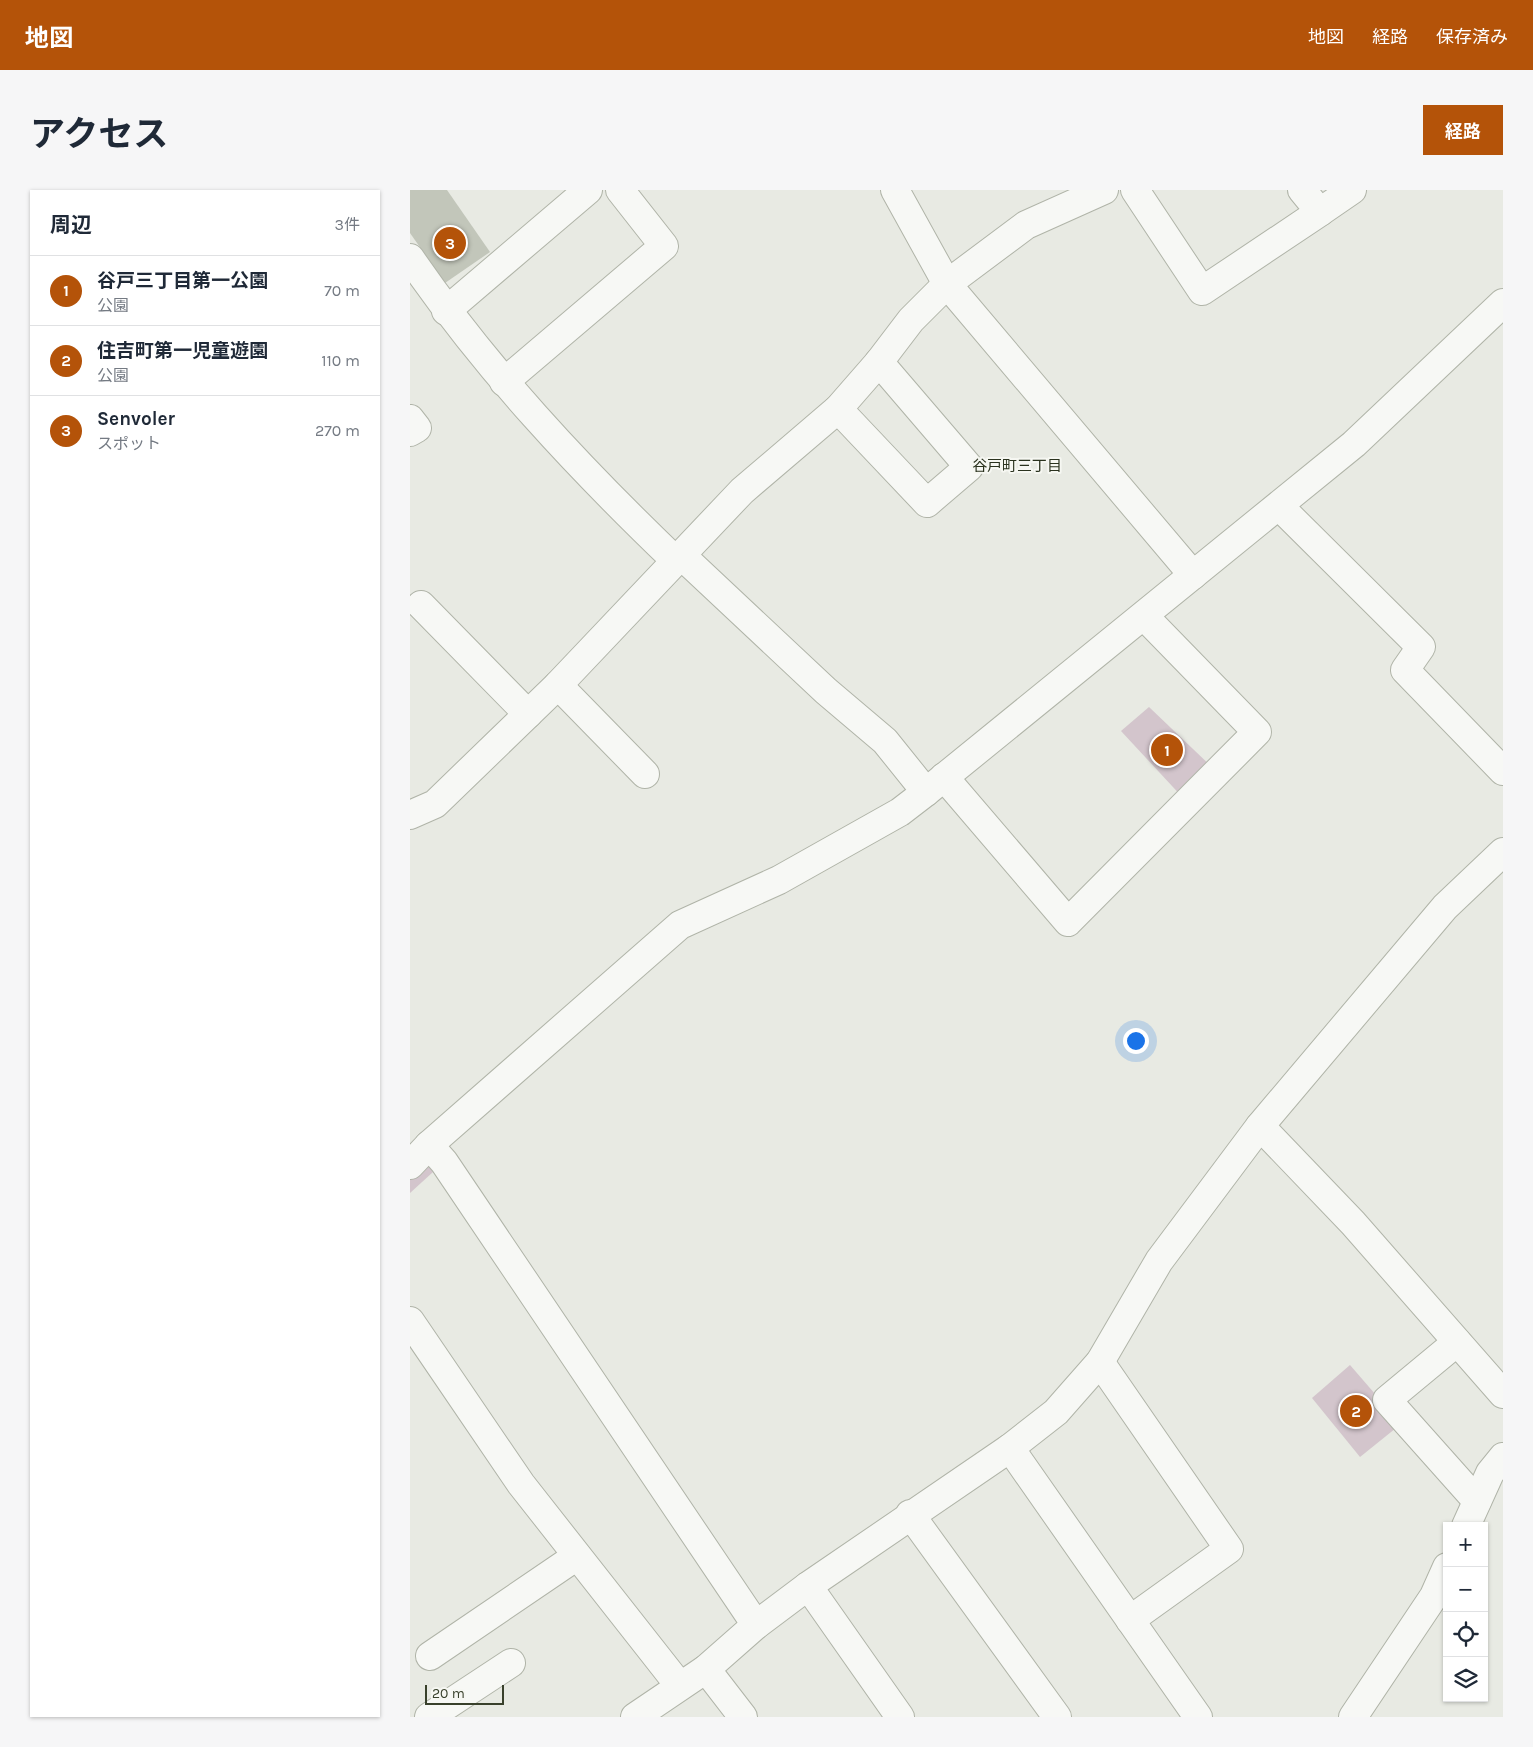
<!DOCTYPE html>
<html lang="ja">
<meta charset="utf-8">
<style>
:root{--surface:#fff;--page:#f6f6f7;--text:#1f2937;--muted:#747a83;--line:#e0e1e3;--accent:#b45309}
body{margin:0;font-family:Karla,"Noto Sans JP",sans-serif;background:var(--page);color:var(--text)}
.controls{position:absolute;right:15px;bottom:15px;display:grid;overflow:hidden;border-radius:0px;box-shadow:0 1px 4px #0004}
.controls button{width:45px;height:45px;display:grid;place-items:center;padding:0;border:0;border-bottom:1px solid var(--line);background:var(--surface);color:var(--text);font:25px sans-serif}
.scale{position:absolute;left:15px;bottom:12px;width:79px;box-sizing:border-box;padding-left:5px;border:2px solid #39412c;border-top:0;font-size:14px;line-height:18px;white-space:nowrap;color:#39412c;-webkit-text-stroke:4px #f6f7f2;paint-order:stroke}
.you{position:absolute;left:725px;top:850px;width:18px;height:18px;margin:-12px;border:4px solid #fff;border-radius:50%;background:#1a73e8;box-shadow:0 0 0 8px #1a73e833}
.badge{display:grid;place-items:center;width:32px;height:32px;border-radius:50%;background:var(--accent);color:#fff;font-size:16px;font-weight:700}
.pin{position:absolute;translate:-50% -50%;border:2px solid #fff;box-shadow:0 1px 5px #0006}
.list{margin:0;padding:0;list-style:none}
h2{display:flex;justify-content:space-between;align-items:center;height:65px;margin:0;padding:0 20px;font-size:21px}
h2 small{font-size:16px;font-weight:400;color:var(--muted)}
.list li{display:grid;grid-template-columns:32px 1fr auto;gap:15px;align-items:center;box-sizing:border-box;height:70px;padding:0 20px;border-top:1px solid var(--line)}
.list b{display:block;font-size:19px;white-space:nowrap}
.list p{margin:0;font-size:16px;white-space:nowrap;color:var(--muted)}
.list em{font-size:16px;font-style:normal;color:var(--muted)}
.icon{flex:none;width:28px;height:28px;fill:none;stroke:currentColor;stroke-width:2;stroke-linecap:round;stroke-linejoin:round}
.map{position:relative;flex:none;width:1093px;height:1527px;overflow:hidden;border-radius:0px}
header{display:flex;align-items:center;gap:30px;box-sizing:border-box;height:70px;padding:0 25px;background:var(--accent);color:#fff}
header strong{font-size:24px}
nav{display:flex;gap:28px;margin-inline-start:auto;font-size:18px}
.intro{display:flex;align-items:center;justify-content:space-between;box-sizing:border-box;height:120px;padding:0 30px}
h1{margin:0;font-size:35px}
.button{padding:12px 22px;border-radius:0px;background:var(--accent);color:#fff;font-size:18px;font-weight:700}
main{display:flex;gap:30px;padding:0 30px}
aside{flex:1;background:var(--surface);border-radius:0px;box-shadow:0 1px 4px #0004}
.map>svg:first-child{display:block}
.green{fill:#d3c5cc}
.building{fill:#c2c6ba}
.lines{fill:none;stroke-linecap:round;stroke-linejoin:round}
.minor-casing{stroke:#b0b4a8;stroke-width:30}
.minor{stroke:#f7f8f5;stroke-width:28}
.labels{text-anchor:middle;dominant-baseline:central;stroke-width:4;stroke-linejoin:round;paint-order:stroke}
.neighbourhood-label{font-size:15px;fill:#2a321e;stroke:#f6f7f2}
</style>
<header>
<strong>地図</strong>
<nav><a>地図</a><a>経路</a><a>保存済み</a></nav>
</header>
<div class="intro"><h1>アクセス</h1><a class="button">経路</a></div>
<main>
<aside>
<h2>周辺<small>3件</small></h2>
<ul class="list">
<li><span class="badge">1</span><div><b>谷戸三丁目第一公園</b><p>公園</p></div><em>70 m</em></li>
<li><span class="badge">2</span><div><b>住吉町第一児童遊園</b><p>公園</p></div><em>110 m</em></li>
<li><span class="badge">3</span><div><b>Senvoler</b><p>スポット</p></div><em>270 m</em></li>
</ul>
</aside>
<div class="map">
<svg width="1093" height="1527" viewBox="0 0 1093 1527">
<rect width="100%" height="100%" fill="#e8eae3"/>
<!-- green -->
<g class="green">
<path d="M739,517L805,580L775,610L711,541Z"/>
<path d="M25,963L34,972L0,1003V985Z"/>
<path d="M940,1175L991,1234L950,1267L902,1208Z"/>
</g>
<!-- building -->
<path class="building" d="M0,0H37L80,62L35,93L0,43Z"/>
<g class="lines">
<!-- minor casing -->
<g class="minor-casing">
<g id="minor">
<path d="M485,0L537,94L783,385"/>
<path d="M725,0L792,101L910,22L892,0"/>
<path d="M910,22L942,0"/>
<path d="M0,68C76,179 169,278 266,371"/>
<path d="M36,121L178,0"/>
<path d="M94,192L254,56L210,0"/>
<path d="M428,219L517,313L559,277L469,172"/>
<path d="M0,229L7,238L0,242"/>
<path d="M869,316L1011,457L995,480L1093,581"/>
<path d="M271,365L416,501L475,551L516,602"/>
<path d="M11,415L118,524"/>
<path d="M148,495L235,584"/>
<path d="M534,587L658,732L847,542L734,426"/>
<path d="M0,625L25,614L148,495L332,301L428,219L469,172L501,130L537,94L616,35L694,0"/>
<path d="M850,936L943,1033L1093,1204"/>
<path d="M19,955L34,972L346,1435"/>
<path d="M0,975L19,955L270,735L369,690L490,622L516,602L944,254L1093,113"/>
<path d="M0,1131L111,1294L269,1495"/>
<path d="M1047,1152L977,1210L1067,1311"/>
<path d="M690,1172L819,1359L720,1430"/>
<path d="M600,1258L788,1527"/>
<path d="M500,1324L647,1527"/>
<path d="M1056,1336L1080,1283L1093,1267"/>
<path d="M398,1396L490,1527"/>
<path d="M20,1466L167,1366"/>
<path d="M296,1479L333,1527"/>
<path d="M19,1527L101,1473"/>
<path d="M225,1527L296,1479L346,1435L398,1396L600,1258L646,1222L690,1172L749,1071L850,936L1035,717L1093,662"/>
<path d="M943,1527L1024,1406L1037,1377"/>
</g>
</g>
<!-- minor -->
<use href="#minor" class="minor"/>
</g>
<g class="labels">
<!-- neighbourhood labels -->
<g class="neighbourhood-label">
<text x="607" y="276">谷戸町三丁目</text>
</g>
</g>
</svg>
<div class="controls">
<button>+</button>
<button>−</button>
<button><svg class="icon" aria-label="locate" viewBox="0 0 24 24"><circle cx="12" cy="12" r="6"/><path d="M12 2v4M12 18v4M2 12h4M18 12h4"/></svg></button>
<button><svg class="icon" aria-label="layers" viewBox="0 0 24 24"><path d="M12 4l9 5-9 5-9-5zM3 14l9 5 9-5"/></svg></button>
</div>
<div class="scale">20 m</div>
<div class="you"></div>
<div class="pin badge" style="left:757px;top:560px">1</div>
<div class="pin badge" style="left:946px;top:1221px">2</div>
<div class="pin badge" style="left:40px;top:53px">3</div>
</div>
</main>
